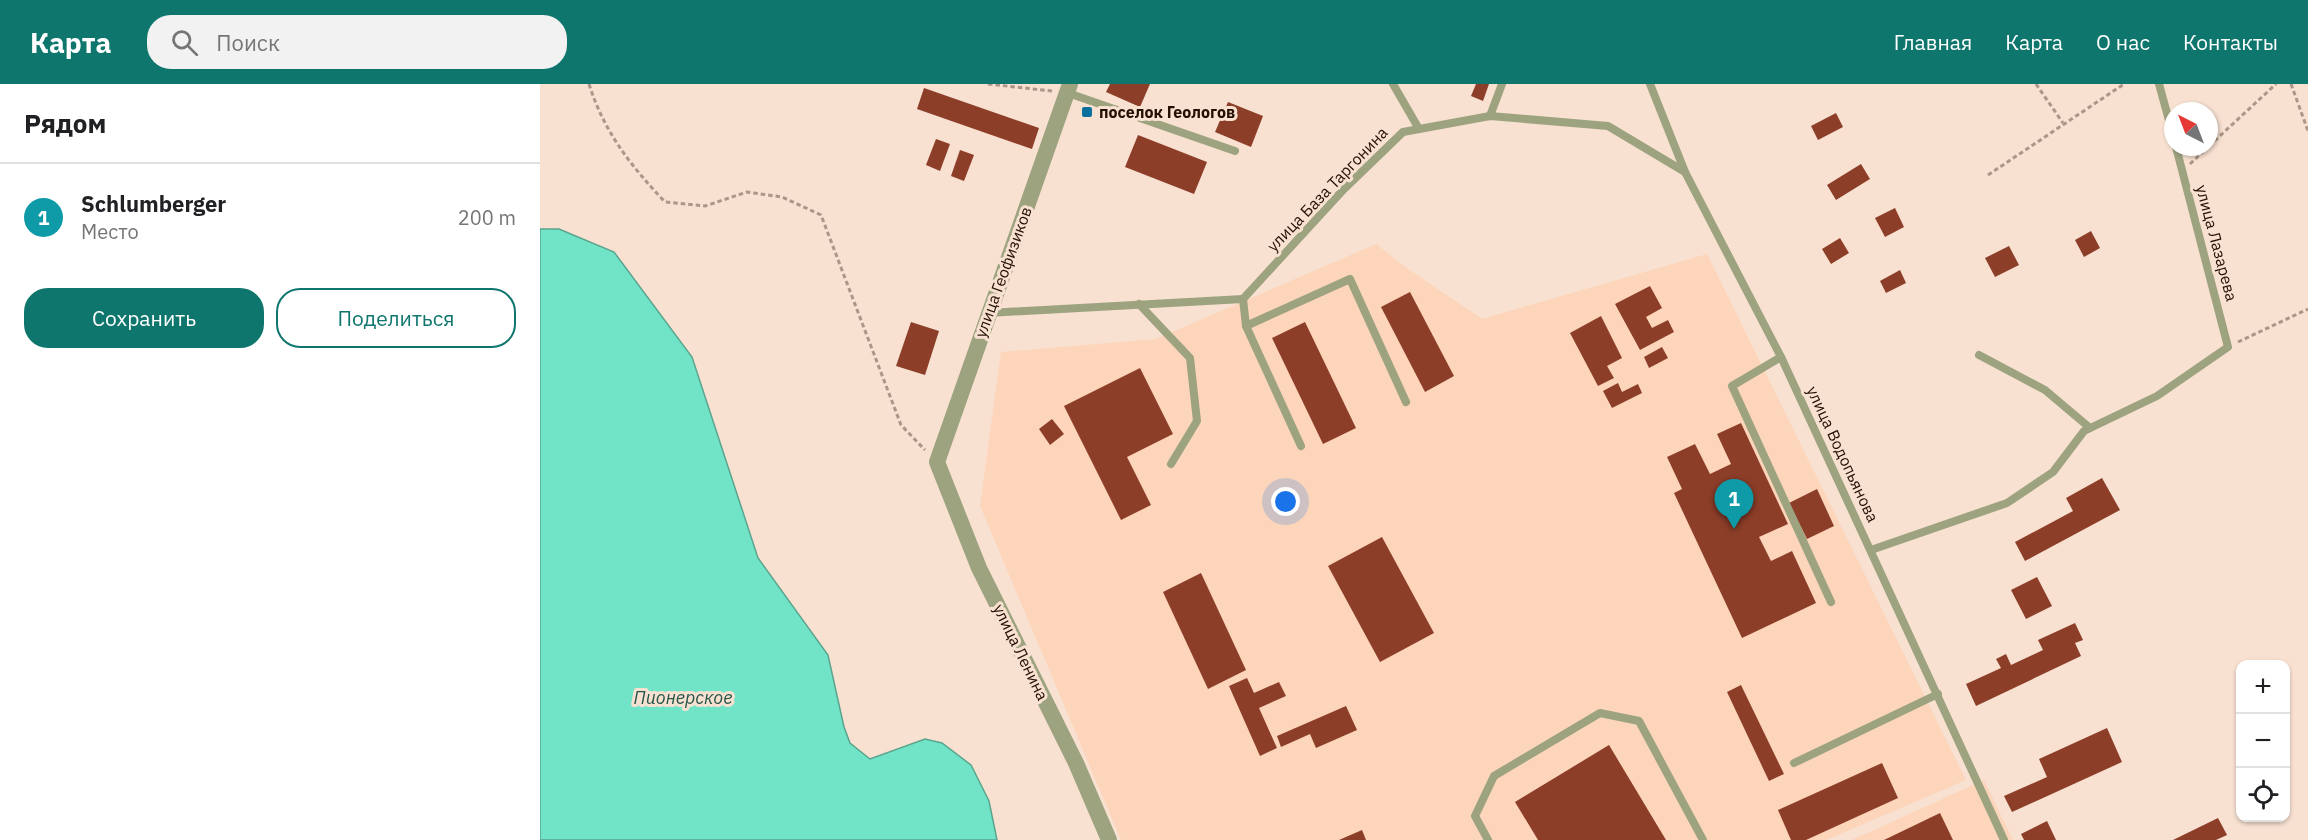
<!DOCTYPE html>
<html lang="ru">
<meta charset="utf-8">
<style>
:root{--surface:#fff;--page:#f2f2f2;--text:#202124;--muted:#757577;--line:#e0e0e0;--accent:#0f766e}
body{margin:0;font-family:"IBM Plex Sans",sans-serif;background:var(--page);color:var(--text)}
.controls{position:absolute;right:18px;bottom:18px;display:grid;overflow:hidden;border-radius:12px;box-shadow:0 2px 4px #0004}
.controls button{width:54px;height:54px;display:grid;place-items:center;padding:0;border:0;border-bottom:2px solid var(--line);background:var(--surface);color:var(--text);font:30px sans-serif}
.compass{position:absolute;left:1624px;top:18px;width:54px;height:54px;border-radius:50%;background:var(--surface);box-shadow:0 2px 4px #0004;rotate:318deg}
.you{position:absolute;left:746px;top:418px;width:21px;height:21px;margin:-15px;border:4px solid #fff;border-radius:50%;background:#1a73e8;box-shadow:0 0 0 9px #1a73e833}
.badge{display:grid;place-items:center;width:39px;height:39px;border-radius:50%;background:var(--accent);color:#fff;font-size:20px;font-weight:700}
.pin{position:absolute;translate:-50% -50px;filter:drop-shadow(0 2px 3px #0008)}
.pin::after{content:'';position:absolute;top:32px;width:21px;height:18px;background:inherit;clip-path:polygon(0 0,100% 0,50% 100%)}
.list{margin:0;padding:0;list-style:none}
h2{display:flex;justify-content:space-between;align-items:center;height:78px;margin:0;padding:0 24px;font-size:26px}
h2 small{font-size:20px;font-weight:400;color:var(--muted)}
.list li{display:grid;grid-template-columns:39px 1fr auto;gap:18px;align-items:center;box-sizing:border-box;height:108px;padding:0 24px;border-top:2px solid var(--line)}
.list b{display:block;font-size:22px;white-space:nowrap}
.list p{margin:0;font-size:20px;white-space:nowrap;color:var(--muted)}
.list em{font-size:20px;font-style:normal;color:var(--muted)}
.actions{display:flex;gap:12px;padding:18px 24px}
.actions a{flex:1;padding:14px 0;border:2px solid var(--accent);border-radius:24px;text-align:center;font-size:21px;color:var(--accent)}
.actions .main{background:var(--accent);color:#fff}
.icon{flex:none;width:33px;height:33px;fill:none;stroke:currentColor;stroke-width:2;stroke-linecap:round;stroke-linejoin:round}
.map{position:relative;flex:none;width:1768px;height:756px;overflow:hidden}
header{display:flex;align-items:center;gap:36px;box-sizing:border-box;height:84px;padding:0 30px;background:var(--accent);color:#fff}
header strong{font-size:28px}
nav{display:flex;gap:33px;margin-inline-start:auto;font-size:21px}
.search{width:420px;height:54px;background:var(--page);display:flex;align-items:center;gap:15px;box-sizing:border-box;padding:0 21px;border-radius:24px;color:var(--muted);font-size:22px}
main{display:flex}
aside{flex:1;background:var(--surface)}
.map>svg:first-child{display:block}
.built{fill:#fcd5bb}
.water{fill:#71e4c8;stroke:#5aa48d;stroke-width:1.5}
.building{fill:#8d3e29}
.lines{fill:none;stroke-linecap:round;stroke-linejoin:round}
.path{stroke:#ac9688;stroke-width:3;stroke-dasharray:4.5 3;stroke-linecap:butt}
.service{stroke:#9da37f;stroke-width:8}
.minor{stroke:#9da37f;stroke-width:16}
.poi-dot{fill:#0a719e;stroke:#f8e1d1;stroke-width:2}
.labels{text-anchor:middle;dominant-baseline:central;stroke-width:6;stroke-linejoin:round;paint-order:stroke}
.poi-label{font-size:16px;font-weight:bold;fill:#241003;stroke:#f8e1d1;text-anchor:start}
.street-label{font-size:16px;fill:#241003;stroke:#f8e1d1}
.water-label{font-size:18px;font-style:italic;fill:#235449;stroke:#f8e1d1}
</style>
<header>
<strong>Карта</strong>
<div class="search"><svg class="icon" aria-label="search" viewBox="0 0 24 24"><circle cx="10" cy="10" r="6"/><path d="M15 15l6 6"/></svg>Поиск</div>
<nav><a>Главная</a><a>Карта</a><a>О нас</a><a>Контакты</a></nav>
</header>
<main>
<aside>
<h2>Рядом<small></small></h2>
<ul class="list">
<li><span class="badge" style="background:#0f9aa8">1</span><div><b>Schlumberger</b><p>Место</p></div><em>200 m</em></li>
</ul>
<div class="actions"><a class="main">Сохранить</a><a>Поделиться</a></div>
</aside>
<div class="map">
<svg width="1768" height="756" viewBox="0 0 1768 756">
<rect width="100%" height="100%" fill="#f8e1d1"/>
<!-- built -->
<g class="built">
<path d="M836,160L864,182L942,235L1167,170L1426,696L1286,756H581L440,422L461,268L616,255Z"/>
<path d="M1444,696L1473,756H1312Z"/>
</g>
<!-- water -->
<path class="water" d="M0,145H19L74,168L152,273L218,474L288,571L304,643L310,659L330,675L385,655L402,659L431,681L449,717L457,756H0Z"/>
<!-- building -->
<g class="building">
<path d="M570,0H610L600,23L566,8Z"/>
<path d="M936,0H949L943,17L931,12Z"/>
<path d="M384,4L499,44L492,65L377,25Z"/>
<path d="M688,18L723,32L711,63L675,48Z"/>
<path d="M1296,29L1303,43L1278,56L1271,42Z"/>
<path d="M598,51L667,78L654,110L585,83Z"/>
<path d="M396,55L410,60L400,87L386,81Z"/>
<path d="M420,66L434,71L424,97L411,92Z"/>
<path d="M1321,80L1330,95L1296,116L1287,101Z"/>
<path d="M1355,124L1364,143L1345,153L1335,134Z"/>
<path d="M1551,147L1560,164L1544,173L1535,156Z"/>
<path d="M1300,154L1309,169L1291,180L1282,165Z"/>
<path d="M1469,162L1479,181L1455,193L1445,174Z"/>
<path d="M1360,186L1366,199L1346,209L1340,197Z"/>
<path d="M1110,202L1122,224L1106,233L1112,244L1128,236L1134,248L1100,266L1075,220Z"/>
<path d="M870,208L914,292L885,308L841,223Z"/>
<path d="M1061,232L1082,274L1067,282L1074,294L1058,302L1030,249Z"/>
<path d="M371,238L399,247L385,291L356,282Z"/>
<path d="M765,238L816,344L783,360L732,254Z"/>
<path d="M1122,263L1128,274L1109,284L1104,273Z"/>
<path d="M600,284L633,350L587,373L611,421L581,436L524,322Z"/>
<path d="M1078,299L1082,308L1098,300L1102,309L1072,324L1063,307Z"/>
<path d="M512,335L524,350L510,361L499,345Z"/>
<path d="M1201,339L1248,440L1219,453L1231,477L1252,467L1276,519L1202,554L1134,409L1142,405L1127,373L1155,360L1170,390L1191,380L1177,350Z"/>
<path d="M1562,394L1580,426L1485,477L1475,458L1533,427L1526,414Z"/>
<path d="M1277,405L1294,442L1267,455L1249,419Z"/>
<path d="M842,453L894,549L840,578L788,482Z"/>
<path d="M661,489L706,586L668,605L623,508Z"/>
<path d="M1497,493L1512,522L1486,535L1471,506Z"/>
<path d="M1535,539L1543,556L1535,559L1541,572L1436,622L1426,600L1461,584L1456,575L1466,570L1471,581L1503,566L1498,556Z"/>
<path d="M707,594L714,609L739,598L746,612L719,624L737,664L720,672L689,602Z"/>
<path d="M1201,601L1244,690L1229,697L1187,608Z"/>
<path d="M806,622L817,646L776,664L770,650L741,663L737,652Z"/>
<path d="M1567,644L1582,678L1472,728L1464,712L1507,693L1499,675Z"/>
<path d="M1069,661L1126,756H998L975,718Z"/>
<path d="M1342,679L1358,714L1266,756H1251L1238,726Z"/>
<path d="M1400,729L1413,756H1344Z"/>
<path d="M1678,734L1687,751L1676,756H1633Z"/>
<path d="M1507,737L1516,756H1484L1481,750Z"/>
<path d="M822,746L826,756H799Z"/>
</g>
<g class="lines">
<!-- path -->
<g class="path">
<path d="M49,0C64,48 91,82 125,118L165,122L207,108L242,113L281,131L361,341L385,366"/>
<path d="M448,0L512,7"/>
<path d="M1496,0L1523,39"/>
<path d="M1751,0L1768,47"/>
<path d="M1669,62L1736,0"/>
<path d="M1650,80L1668,63"/>
<path d="M1448,91L1584,0"/>
<path d="M1698,258L1768,225"/>
</g>
<!-- service -->
<g class="service">
<path d="M853,0L879,45"/>
<path d="M1110,0L1145,88L1241,273L1464,756"/>
<path d="M1619,0L1633,51"/>
<path d="M528,9L695,67"/>
<path d="M950,32L962,0"/>
<path d="M703,215L804,105L863,48L950,32L1068,42L1145,88"/>
<path d="M703,215L706,242L810,195L866,318"/>
<path d="M599,220L650,274L657,337L631,380"/>
<path d="M448,229L703,215"/>
<path d="M706,242L761,362"/>
<path d="M1439,271L1505,306L1550,344"/>
<path d="M1241,273L1192,302L1291,518"/>
<path d="M1331,466L1467,419L1513,388L1544,347L1617,312L1688,263L1636,63"/>
<path d="M1254,679L1398,610"/>
<path d="M948,756L935,732L954,692L1060,629L1099,637L1163,756"/>
</g>
<!-- minor -->
<path class="minor" d="M530,0L397,378L439,484L536,679L569,756"/>
</g>
<!-- markers -->
<rect class="poi-dot" x="541" y="22" width="12" height="12" rx="3"/>
<g class="labels">
<!-- poi labels -->
<g class="poi-label">
<text x="559" y="28">поселок Геологов</text>
</g>
<!-- street labels -->
<g class="street-label">
<text transform="translate(787 105) rotate(-46)">улица База Таргонина</text>
<text transform="translate(1677 159) rotate(75)">улица Лазарева</text>
<text transform="translate(463 188) rotate(-70)">улица Геофизиков</text>
<text transform="translate(1303 370) rotate(65)">улица Водопьянова</text>
<text transform="translate(481 568) rotate(64)">улица Ленина</text>
</g>
<!-- water labels -->
<g class="water-label">
<text x="143" y="613">Пионерское</text>
</g>
</g>
</svg>
<div class="controls">
<button>+</button>
<button>−</button>
<button><svg class="icon" aria-label="locate" viewBox="0 0 24 24"><circle cx="12" cy="12" r="6"/><path d="M12 2v4M12 18v4M2 12h4M18 12h4"/></svg></button>
</div>
<svg class="compass" viewBox="-18 -18 36 36"><path d="M0-13l5 13h-10z" fill="#e53935"/><path d="M0 13l5-13h-10z" fill="#757577"/></svg>
<div class="you"></div>
<div class="pin badge" style="left:1194px;top:445px;background:#0f9aa8">1</div>
</div>
</main>
